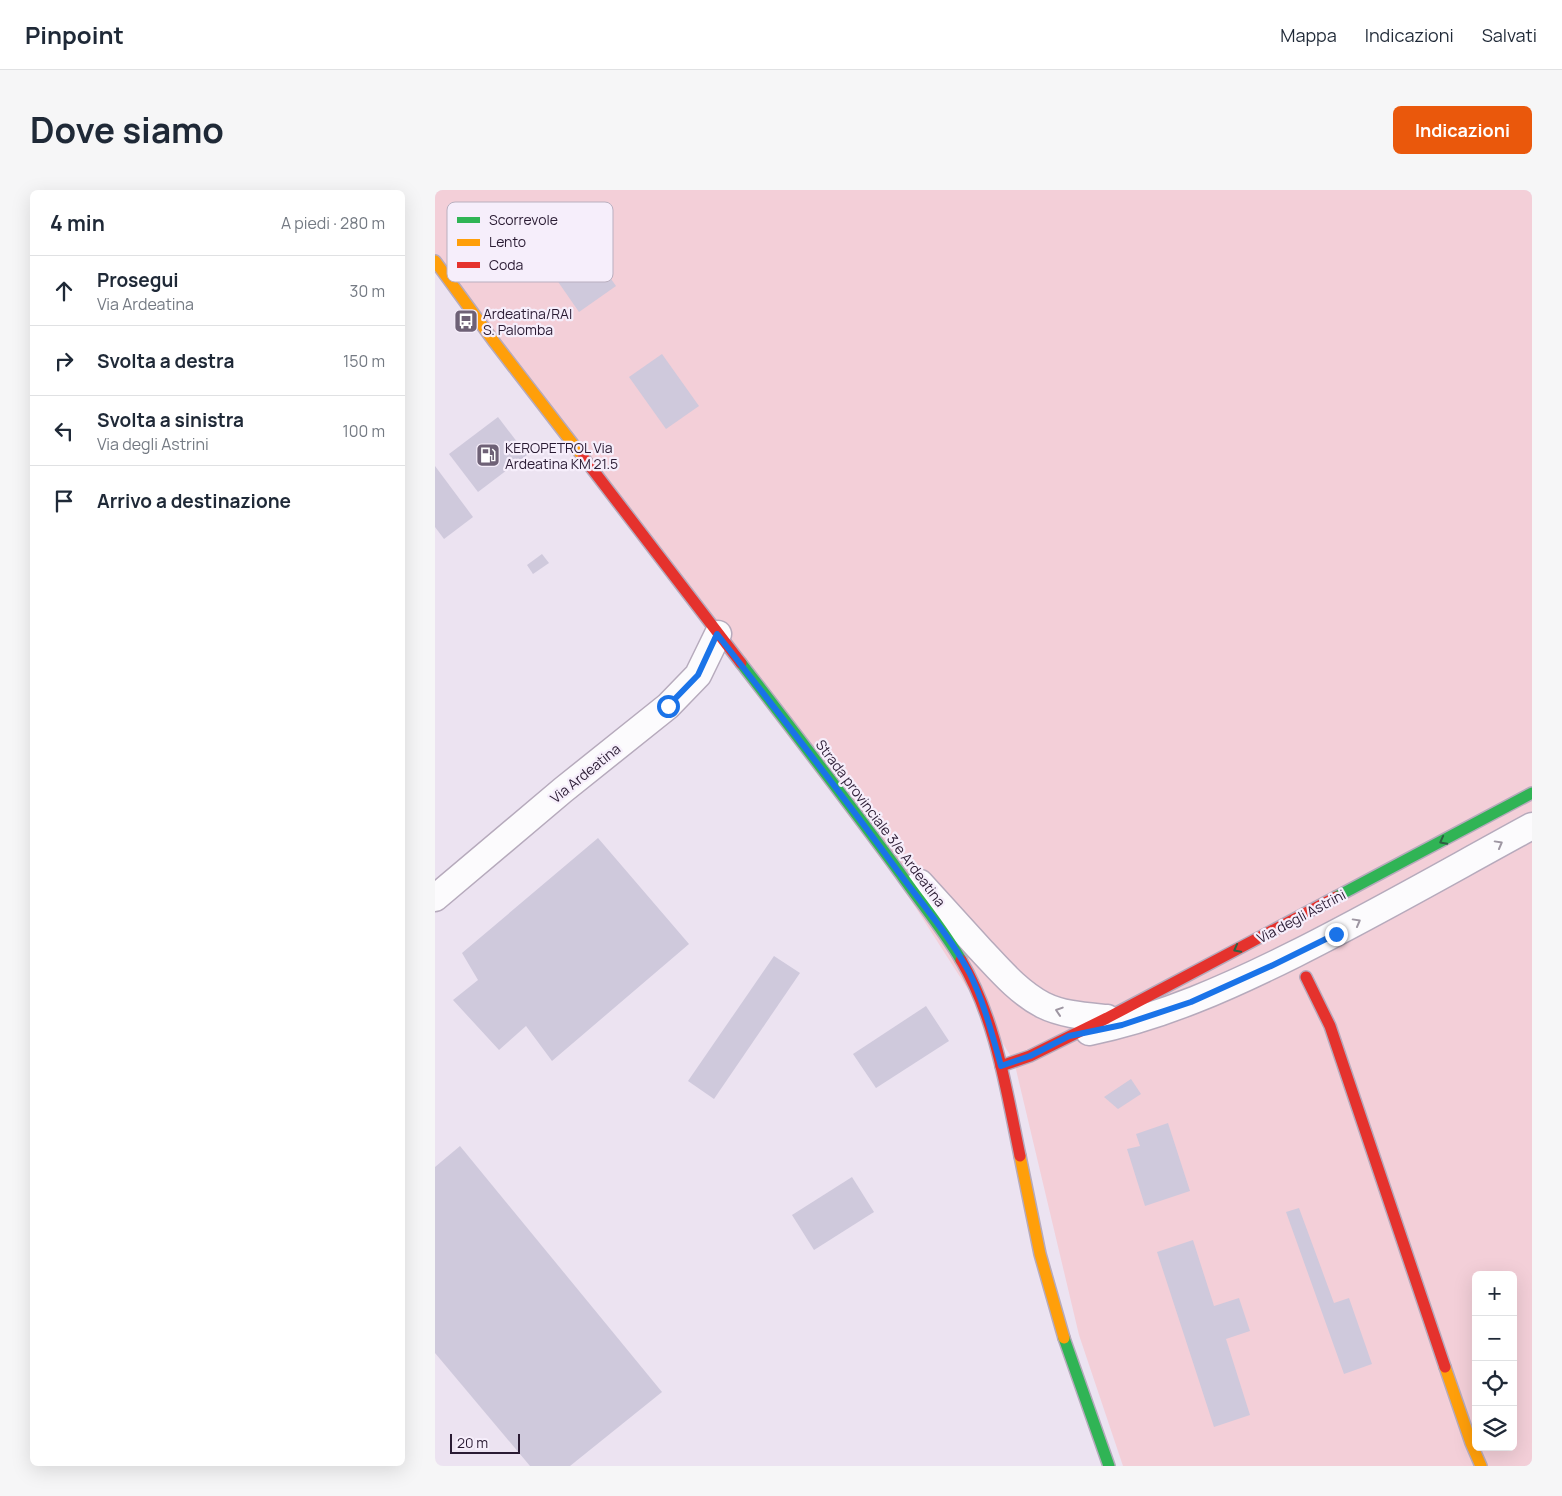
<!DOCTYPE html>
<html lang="it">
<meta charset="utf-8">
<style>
:root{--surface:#fff;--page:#f6f6f7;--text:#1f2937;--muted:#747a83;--line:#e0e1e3;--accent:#ea580c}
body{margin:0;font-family:Manrope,sans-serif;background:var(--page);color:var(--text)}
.controls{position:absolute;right:15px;bottom:15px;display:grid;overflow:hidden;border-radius:8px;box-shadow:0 5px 20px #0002}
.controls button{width:45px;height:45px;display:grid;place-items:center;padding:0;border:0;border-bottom:1px solid var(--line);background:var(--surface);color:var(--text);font:25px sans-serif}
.scale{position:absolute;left:15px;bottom:12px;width:70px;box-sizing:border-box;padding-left:5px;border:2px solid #2a1b33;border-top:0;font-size:14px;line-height:18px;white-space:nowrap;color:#2a1b33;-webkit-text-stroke:4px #f6eefb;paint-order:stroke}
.stop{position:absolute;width:15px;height:15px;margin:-11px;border:4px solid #1a73e8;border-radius:50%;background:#fff}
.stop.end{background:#1a73e8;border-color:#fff;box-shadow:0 1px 5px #0008}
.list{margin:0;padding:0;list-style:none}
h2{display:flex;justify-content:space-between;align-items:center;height:65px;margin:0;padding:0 20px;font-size:21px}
h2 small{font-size:16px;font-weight:400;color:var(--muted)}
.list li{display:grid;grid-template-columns:32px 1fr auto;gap:15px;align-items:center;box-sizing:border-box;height:70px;padding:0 20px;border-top:1px solid var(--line)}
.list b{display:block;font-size:19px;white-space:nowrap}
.list p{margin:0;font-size:16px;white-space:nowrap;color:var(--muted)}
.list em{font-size:16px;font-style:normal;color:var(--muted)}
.icon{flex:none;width:28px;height:28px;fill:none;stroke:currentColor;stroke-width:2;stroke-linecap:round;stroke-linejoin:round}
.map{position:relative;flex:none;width:1097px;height:1276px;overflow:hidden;border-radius:8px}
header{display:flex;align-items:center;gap:30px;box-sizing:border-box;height:70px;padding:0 25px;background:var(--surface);border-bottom:1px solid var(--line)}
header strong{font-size:24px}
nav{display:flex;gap:28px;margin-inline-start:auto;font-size:18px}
.intro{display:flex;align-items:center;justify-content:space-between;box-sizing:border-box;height:120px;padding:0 30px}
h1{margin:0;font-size:35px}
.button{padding:12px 22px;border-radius:8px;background:var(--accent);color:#fff;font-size:18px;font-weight:700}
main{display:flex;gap:30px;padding:0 30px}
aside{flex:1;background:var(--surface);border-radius:8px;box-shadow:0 5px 20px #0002}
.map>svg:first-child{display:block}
.green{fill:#f3cfd8;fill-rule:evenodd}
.building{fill:#cfc9dc}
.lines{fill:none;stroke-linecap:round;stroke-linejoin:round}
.street-casing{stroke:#b6aabc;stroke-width:29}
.fast-casing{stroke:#b6aabc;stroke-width:14}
.slow-casing{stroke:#b6aabc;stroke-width:14}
.jam-casing{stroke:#b6aabc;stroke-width:14}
.street{stroke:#fcfbfd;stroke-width:26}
.fast{stroke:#30b455;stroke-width:11}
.slow{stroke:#ff9f0a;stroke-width:11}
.jam{stroke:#e5322d;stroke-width:11}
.oneway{stroke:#2d6042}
.oneway2{stroke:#9e96a2}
.route{stroke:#1a73e8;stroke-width:6}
.labels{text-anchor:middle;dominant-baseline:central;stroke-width:4.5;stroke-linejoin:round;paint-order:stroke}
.poi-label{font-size:14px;fill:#2a1b33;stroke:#f6eefb;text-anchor:start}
.street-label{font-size:14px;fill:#2a1b33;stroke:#f6eefb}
.key{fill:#f6eefb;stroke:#b9afbf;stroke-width:1}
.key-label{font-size:14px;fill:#2a1b33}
</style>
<header>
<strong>Pinpoint</strong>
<nav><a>Mappa</a><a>Indicazioni</a><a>Salvati</a></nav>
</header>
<div class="intro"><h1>Dove siamo</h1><a class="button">Indicazioni</a></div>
<main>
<aside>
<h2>4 min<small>A piedi · 280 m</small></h2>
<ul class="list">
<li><svg class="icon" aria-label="ahead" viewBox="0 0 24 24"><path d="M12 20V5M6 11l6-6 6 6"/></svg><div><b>Prosegui</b><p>Via Ardeatina</p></div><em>30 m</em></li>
<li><svg class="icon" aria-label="right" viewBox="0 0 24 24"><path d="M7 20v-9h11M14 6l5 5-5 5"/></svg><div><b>Svolta a destra</b></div><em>150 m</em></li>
<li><svg class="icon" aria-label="left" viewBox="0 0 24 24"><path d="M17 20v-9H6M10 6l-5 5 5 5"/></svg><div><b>Svolta a sinistra</b><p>Via degli Astrini</p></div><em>100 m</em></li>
<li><svg class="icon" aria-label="arrive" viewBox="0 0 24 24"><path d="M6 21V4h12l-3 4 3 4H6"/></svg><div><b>Arrivo a destinazione</b></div></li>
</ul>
</aside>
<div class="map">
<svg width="1097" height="1276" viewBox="0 0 1097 1276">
<rect width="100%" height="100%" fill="#ece3f1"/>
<!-- green -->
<path class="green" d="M0,0H1097V1276H688L644,1145L579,871L418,620L0,69ZM1041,1085H1078V1257H1041Z"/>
<!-- building -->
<g class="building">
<path d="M145,45L181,96L144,122L108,70Z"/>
<path d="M227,164L264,216L231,239L194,187Z"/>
<path d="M63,227L92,265L43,302L14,264Z"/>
<path d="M0,276L38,327L9,349L0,337Z"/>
<path d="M107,364L114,373L98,384L92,375Z"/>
<path d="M163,648L254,754L117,871L91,836L64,860L18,810L43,790L27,763Z"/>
<path d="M339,766L365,783L279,909L253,891Z"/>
<path d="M491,816L514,851L441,898L418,864Z"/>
<path d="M696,889L706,904L683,919L669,907Z"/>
<path d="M733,933L755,1001L710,1016L692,959L705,956L701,944Z"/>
<path d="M25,956L227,1202L135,1276H95L0,1163V977Z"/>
<path d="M417,987L439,1022L379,1060L357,1025Z"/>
<path d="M864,1018L899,1113L914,1108L937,1174L909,1184L851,1022Z"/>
<path d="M758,1050L779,1116L804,1108L815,1141L791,1149L815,1225L779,1237L722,1062Z"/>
</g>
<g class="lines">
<!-- street casing -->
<g class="street-casing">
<g id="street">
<path d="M485,693C505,715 525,737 545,759C564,779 583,802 608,815C628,825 651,826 672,828"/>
<path d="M0,708L128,600L233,516L263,485L283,444"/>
<path d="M654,842C727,827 794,797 860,764C940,724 1018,679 1097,636"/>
</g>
</g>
<!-- fast casing -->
<g class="fast-casing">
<g id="fast">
<path d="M306,473C360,543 413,612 465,683C485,712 508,739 526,770"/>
<path d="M901,707L1097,603"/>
<path d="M629,1148L674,1276"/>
</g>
</g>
<!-- slow casing -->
<g class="slow-casing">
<g id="slow">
<path d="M0,71L60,153L148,267"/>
<path d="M585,966L605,1064L629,1148"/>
<path d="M1010,1177L1036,1253L1046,1276"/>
</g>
</g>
<!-- jam casing -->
<g class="jam-casing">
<g id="jam">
<path d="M148,267L306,473"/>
<path d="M526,770C561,829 571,899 585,966"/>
<path d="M871,787L895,836L1010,1177"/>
<path d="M566,876L595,866L672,828L901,707"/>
</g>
</g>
<!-- street -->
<use href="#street" class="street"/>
<!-- fast -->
<use href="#fast" class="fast"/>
<!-- slow -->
<use href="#slow" class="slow"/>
<!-- jam -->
<use href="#jam" class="jam"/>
</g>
<!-- one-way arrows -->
<defs><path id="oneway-chevron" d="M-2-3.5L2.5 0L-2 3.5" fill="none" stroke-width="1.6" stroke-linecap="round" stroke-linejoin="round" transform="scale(1.25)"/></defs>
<g class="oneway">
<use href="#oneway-chevron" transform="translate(1008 651) rotate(152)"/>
<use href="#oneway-chevron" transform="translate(802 759) rotate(152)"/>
</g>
<g class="oneway2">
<use href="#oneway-chevron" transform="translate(1064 654) rotate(-29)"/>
<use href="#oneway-chevron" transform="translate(922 732) rotate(-29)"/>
<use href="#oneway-chevron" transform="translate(624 821) rotate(-162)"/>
</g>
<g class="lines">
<!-- route -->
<path class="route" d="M233,516L263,485L282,444C343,522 404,600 462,680C487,714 514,745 534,782C549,812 557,844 566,876L595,866L634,846L687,835L756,812L836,776L901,744"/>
</g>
<!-- icons -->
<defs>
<g id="bus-square" transform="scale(1.25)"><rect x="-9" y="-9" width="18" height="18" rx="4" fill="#6e6176" stroke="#f6eefb"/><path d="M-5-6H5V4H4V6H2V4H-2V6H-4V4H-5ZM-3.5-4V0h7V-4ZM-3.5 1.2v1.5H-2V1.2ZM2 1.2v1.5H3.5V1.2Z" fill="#fff"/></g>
<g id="fuel-square" transform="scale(1.25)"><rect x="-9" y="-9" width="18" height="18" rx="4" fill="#6e6176" stroke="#f6eefb"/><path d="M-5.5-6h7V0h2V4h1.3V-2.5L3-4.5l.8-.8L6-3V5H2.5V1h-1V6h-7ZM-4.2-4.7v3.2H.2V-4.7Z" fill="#fff"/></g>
</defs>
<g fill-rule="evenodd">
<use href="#bus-square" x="31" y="131"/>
<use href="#fuel-square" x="53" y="265"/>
</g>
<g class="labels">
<!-- poi labels -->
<g class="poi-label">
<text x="48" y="123">Ardeatina/RAI<tspan x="48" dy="16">S. Palomba</tspan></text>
<text x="70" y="257">KEROPETROL Via<tspan x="70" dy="16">Ardeatina KM 21.5</tspan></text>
</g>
<!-- street labels -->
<g class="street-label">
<text transform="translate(150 583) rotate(-39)">Via Ardeatina</text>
<text transform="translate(446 633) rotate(53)">Strada provinciale 3/e Ardeatina</text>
<text transform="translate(866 726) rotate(-28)">Via degli Astrini</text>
</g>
</g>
<!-- legend -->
<rect x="12" y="12" width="166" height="80" rx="8" class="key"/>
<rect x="22" y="27" width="23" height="6" fill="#30b455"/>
<rect x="22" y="49" width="23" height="7" fill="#ff9f0a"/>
<rect x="22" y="72" width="23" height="6" fill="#e5322d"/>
<g class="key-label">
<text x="54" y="35">Scorrevole</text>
<text x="54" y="57">Lento</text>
<text x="54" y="80">Coda</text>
</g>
</svg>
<div class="controls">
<button>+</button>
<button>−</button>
<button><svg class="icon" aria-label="locate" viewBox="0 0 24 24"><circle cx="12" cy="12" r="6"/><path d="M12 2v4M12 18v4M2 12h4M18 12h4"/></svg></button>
<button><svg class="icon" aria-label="layers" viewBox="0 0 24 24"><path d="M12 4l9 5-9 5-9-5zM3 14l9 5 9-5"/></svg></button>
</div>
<div class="scale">20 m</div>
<div class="stop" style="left:233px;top:516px"></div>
<div class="stop end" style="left:901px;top:744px"></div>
</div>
</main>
